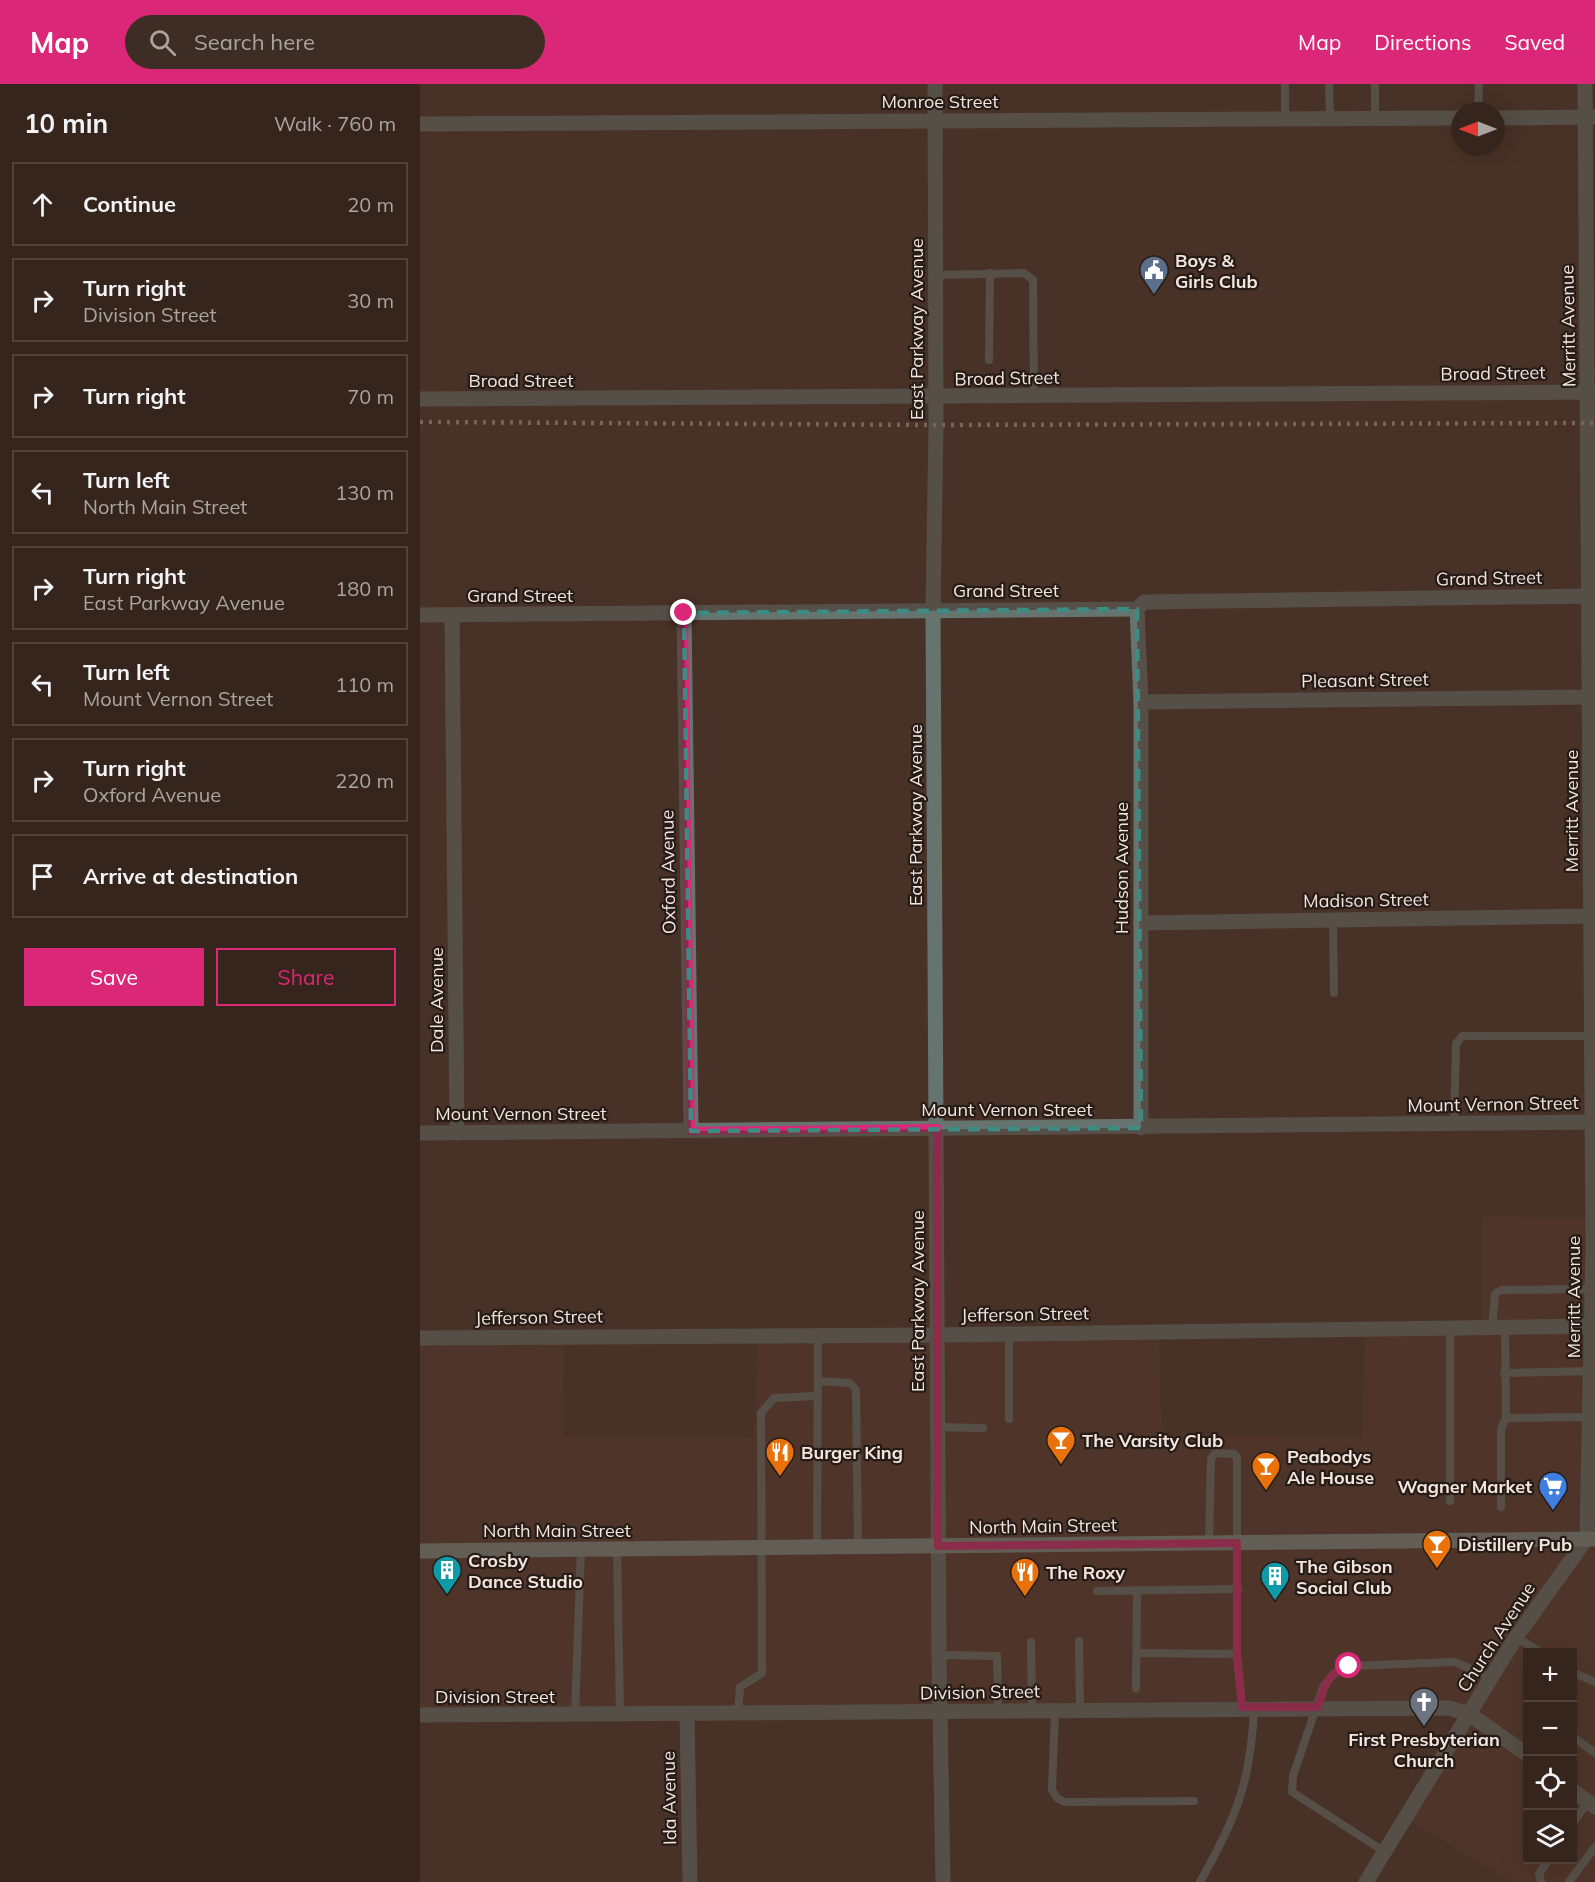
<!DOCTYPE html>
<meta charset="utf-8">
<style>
:root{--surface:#36251c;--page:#3d2d25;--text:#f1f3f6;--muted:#aaa5a3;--line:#50423b;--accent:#db2777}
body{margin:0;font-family:Mulish,sans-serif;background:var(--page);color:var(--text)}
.controls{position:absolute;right:18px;bottom:18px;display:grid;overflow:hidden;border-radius:0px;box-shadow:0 6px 24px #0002}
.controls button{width:54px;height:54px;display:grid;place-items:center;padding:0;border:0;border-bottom:2px solid var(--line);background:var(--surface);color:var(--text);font:30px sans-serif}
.compass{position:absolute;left:1031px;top:18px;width:54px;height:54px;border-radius:50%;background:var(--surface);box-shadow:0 6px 24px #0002;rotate:270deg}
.stop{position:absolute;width:18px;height:18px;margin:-14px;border:4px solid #db2777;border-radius:50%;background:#fff}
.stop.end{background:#db2777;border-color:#fff;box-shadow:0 2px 6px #0008}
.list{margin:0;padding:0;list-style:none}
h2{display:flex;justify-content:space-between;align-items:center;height:78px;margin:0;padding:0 24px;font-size:26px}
h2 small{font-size:20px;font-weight:400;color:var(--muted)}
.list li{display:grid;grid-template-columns:39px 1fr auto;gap:18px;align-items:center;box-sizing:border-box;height:84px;margin:0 12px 12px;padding:0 12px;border:2px solid var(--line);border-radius:0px}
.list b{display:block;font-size:22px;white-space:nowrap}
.list p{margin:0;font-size:20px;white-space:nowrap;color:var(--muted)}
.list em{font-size:20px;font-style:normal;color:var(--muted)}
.actions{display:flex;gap:12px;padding:18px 24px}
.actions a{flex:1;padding:14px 0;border:2px solid var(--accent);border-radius:0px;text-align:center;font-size:21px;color:var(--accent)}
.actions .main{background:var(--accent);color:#fff}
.icon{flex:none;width:33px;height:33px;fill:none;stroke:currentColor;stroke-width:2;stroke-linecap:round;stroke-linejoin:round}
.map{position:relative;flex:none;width:1175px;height:1798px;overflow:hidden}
header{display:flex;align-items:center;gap:36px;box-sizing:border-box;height:84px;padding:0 30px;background:var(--accent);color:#fff}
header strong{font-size:28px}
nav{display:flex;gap:33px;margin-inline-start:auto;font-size:21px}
.search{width:420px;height:54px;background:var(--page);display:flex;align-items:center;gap:15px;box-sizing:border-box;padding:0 21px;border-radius:33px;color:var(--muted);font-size:22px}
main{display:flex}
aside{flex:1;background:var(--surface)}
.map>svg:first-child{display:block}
.built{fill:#583b2e;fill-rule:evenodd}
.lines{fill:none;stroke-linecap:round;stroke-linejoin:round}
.service{stroke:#667470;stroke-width:8}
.minor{stroke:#667470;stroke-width:15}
.tertiary{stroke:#667470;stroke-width:15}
.secondary{stroke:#80958f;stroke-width:15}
.rail{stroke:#b2a097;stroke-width:4.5;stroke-dasharray:3 6;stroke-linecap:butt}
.route{stroke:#db2777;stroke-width:8}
.marked{fill:none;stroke:#3d8c84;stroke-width:4.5;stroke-dasharray:12 8;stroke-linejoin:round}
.labels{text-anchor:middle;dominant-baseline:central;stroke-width:4.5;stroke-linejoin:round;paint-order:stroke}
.street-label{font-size:18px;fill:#f4e5de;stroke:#261c17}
.poi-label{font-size:18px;font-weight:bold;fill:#f4e5de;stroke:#261c17;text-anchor:start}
</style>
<header>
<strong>Map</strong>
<div class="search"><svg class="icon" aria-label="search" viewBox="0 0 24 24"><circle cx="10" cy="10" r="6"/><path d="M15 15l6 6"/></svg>Search here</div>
<nav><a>Map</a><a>Directions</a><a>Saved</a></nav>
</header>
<main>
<aside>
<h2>10 min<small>Walk · 760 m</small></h2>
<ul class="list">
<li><svg class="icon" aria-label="ahead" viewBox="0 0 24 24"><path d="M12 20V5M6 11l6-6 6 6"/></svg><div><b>Continue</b></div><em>20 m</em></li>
<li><svg class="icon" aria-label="right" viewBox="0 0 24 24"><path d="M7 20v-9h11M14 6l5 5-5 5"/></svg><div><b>Turn right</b><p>Division Street</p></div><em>30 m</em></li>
<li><svg class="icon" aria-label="right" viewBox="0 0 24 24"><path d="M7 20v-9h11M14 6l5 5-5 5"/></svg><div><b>Turn right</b></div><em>70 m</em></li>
<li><svg class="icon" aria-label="left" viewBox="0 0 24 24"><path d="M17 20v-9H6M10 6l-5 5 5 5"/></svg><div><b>Turn left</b><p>North Main Street</p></div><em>130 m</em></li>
<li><svg class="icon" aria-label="right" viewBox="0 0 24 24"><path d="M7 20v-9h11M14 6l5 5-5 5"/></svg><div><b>Turn right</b><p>East Parkway Avenue</p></div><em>180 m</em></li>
<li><svg class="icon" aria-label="left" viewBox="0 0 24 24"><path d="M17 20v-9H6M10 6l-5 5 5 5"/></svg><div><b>Turn left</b><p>Mount Vernon Street</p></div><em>110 m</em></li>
<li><svg class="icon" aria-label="right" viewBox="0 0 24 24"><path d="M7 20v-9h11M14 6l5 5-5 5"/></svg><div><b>Turn right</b><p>Oxford Avenue</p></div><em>220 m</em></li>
<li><svg class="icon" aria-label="arrive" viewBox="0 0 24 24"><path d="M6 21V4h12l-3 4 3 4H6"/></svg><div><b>Arrive at destination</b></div></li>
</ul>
<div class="actions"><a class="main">Save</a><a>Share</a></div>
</aside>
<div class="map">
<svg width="1175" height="1798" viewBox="0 0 1175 1798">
<rect width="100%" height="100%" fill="#483126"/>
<!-- built -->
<path class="built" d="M1062,1133L1173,1134L1175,1145V1798H1094L985,1733L1049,1630L0,1631V1254L144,1252L143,1352L334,1354L338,1250L739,1247L742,1350L942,1353L945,1245L1062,1243ZM1108,1568H1152V1776H1108Z"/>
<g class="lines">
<!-- service -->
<g class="service">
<path d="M909,0L910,35"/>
<path d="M1058,27L1059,0"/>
<path d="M955,34V0"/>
<path d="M865,35V0"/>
<path d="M516,191L604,189L613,196L614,313"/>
<path d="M569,276L570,189"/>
<path d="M913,836L914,909"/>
<path d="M1034,1040L1036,960L1042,952H1172"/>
<path d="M1072,1243L1075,1210L1081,1206L1173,1205"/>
<path d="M589,1250V1335"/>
<path d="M1084,1289L1172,1287"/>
<path d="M398,1297L430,1299L436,1306L438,1463"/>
<path d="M1086,1334L1172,1333"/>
<path d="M517,1343L563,1344"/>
<path d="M1030,1417V1244"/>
<path d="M1081,1423V1345L1086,1334L1085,1243"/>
<path d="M789,1459L791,1375L795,1369L814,1370L817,1374V1570L822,1623"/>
<path d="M397,1464L398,1251"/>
<path d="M197,1465L200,1630"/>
<path d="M677,1507L818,1505"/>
<path d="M1096,1553L1120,1568"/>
<path d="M659,1557L660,1625"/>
<path d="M611,1558L612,1626"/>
<path d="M717,1569L817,1570"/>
<path d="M519,1571L577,1572L578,1627"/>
<path d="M1152,1588L1175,1598"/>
<path d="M716,1604L717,1506"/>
<path d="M635,1626L632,1706L637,1714L645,1718L774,1717"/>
<path d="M318,1630L320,1603L342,1589L341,1329L354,1314L397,1312"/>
<path d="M155,1631L161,1465"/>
<path d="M1152,1652L1175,1669"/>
<path d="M1152,1740L1168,1718"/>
<path d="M965,1768L872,1708L873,1692L903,1603L914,1589L929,1582L1035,1578L1071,1594"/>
<path d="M780,1798C816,1734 831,1699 834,1624"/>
<path d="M1121,1798L1119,1790L1128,1776"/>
<path d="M1149,1798L1175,1763"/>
</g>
<!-- minor -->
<g class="minor">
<path d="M515,0L516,341L513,526L519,1571L523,1798"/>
<path d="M1076,34L1175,33"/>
<path d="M0,40L1040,34"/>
<path d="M0,315L1175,308"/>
<path d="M717,525L721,618V1044"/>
<path d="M264,529L271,1047"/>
<path d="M0,531L717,525L724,518L1169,512"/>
<path d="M32,531L37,1049"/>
<path d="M721,618L1170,613"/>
<path d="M721,839L1171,832"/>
<path d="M0,1049L1175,1038"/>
<path d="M0,1254L517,1251L1175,1242"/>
<path d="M267,1630L270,1798"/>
<path d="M0,1631L1029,1624L1049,1630L1108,1671"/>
<path d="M1152,1706L1175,1723"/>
</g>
<!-- tertiary -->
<path class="tertiary" d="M946,1798L1096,1553L1167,1454L1173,1162L1165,0"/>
<!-- secondary -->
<path class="secondary" d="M0,1467L1175,1455"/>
<!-- rail -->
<path class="rail" d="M0,338L516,341L1175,339"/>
</g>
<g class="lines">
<!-- route -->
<path class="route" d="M264,529L271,1047L517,1044L518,1462L817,1459V1570L822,1623H898C903,1605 908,1587 929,1582"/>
</g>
<!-- marked area -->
<path d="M0 0H1175V1798H0ZM717,525L721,1044L271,1047L264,529Z" fill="#483126" fill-opacity=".55" fill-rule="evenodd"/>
<path class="marked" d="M717,525L721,1044L271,1047L264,529Z"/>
<!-- icons -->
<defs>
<g id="civic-pin" transform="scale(1.5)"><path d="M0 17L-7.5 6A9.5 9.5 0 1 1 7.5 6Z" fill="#5c6f8a" stroke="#261c17"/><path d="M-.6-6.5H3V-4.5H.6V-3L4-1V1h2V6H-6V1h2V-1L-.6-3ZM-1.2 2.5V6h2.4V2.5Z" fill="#fff"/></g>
<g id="bar-pin" transform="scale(1.5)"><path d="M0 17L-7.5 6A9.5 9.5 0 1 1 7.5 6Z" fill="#e8710a" stroke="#261c17"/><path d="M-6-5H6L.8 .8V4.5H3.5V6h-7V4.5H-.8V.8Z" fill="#fff"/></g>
<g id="restaurant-pin" transform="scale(1.5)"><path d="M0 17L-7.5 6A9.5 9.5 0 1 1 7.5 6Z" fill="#e8710a" stroke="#261c17"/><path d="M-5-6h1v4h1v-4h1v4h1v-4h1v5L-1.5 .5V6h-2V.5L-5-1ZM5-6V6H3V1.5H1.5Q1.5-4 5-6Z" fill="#fff"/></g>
<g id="supermarket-pin" transform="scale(1.5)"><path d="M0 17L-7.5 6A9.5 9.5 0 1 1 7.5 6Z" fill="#3f7fe0" stroke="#261c17"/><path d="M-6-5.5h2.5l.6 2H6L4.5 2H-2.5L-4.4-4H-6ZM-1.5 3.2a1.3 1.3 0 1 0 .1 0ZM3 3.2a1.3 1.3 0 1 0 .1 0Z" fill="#fff"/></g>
<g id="building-pin" transform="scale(1.5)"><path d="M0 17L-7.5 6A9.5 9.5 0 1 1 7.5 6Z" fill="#0f9aa8" stroke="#261c17"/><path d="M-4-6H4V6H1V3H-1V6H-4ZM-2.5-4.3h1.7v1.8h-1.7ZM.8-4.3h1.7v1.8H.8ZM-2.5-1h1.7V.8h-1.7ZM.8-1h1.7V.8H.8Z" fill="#fff"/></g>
<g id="church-pin" transform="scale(1.5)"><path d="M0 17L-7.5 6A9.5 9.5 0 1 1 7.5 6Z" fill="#6b7280" stroke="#261c17"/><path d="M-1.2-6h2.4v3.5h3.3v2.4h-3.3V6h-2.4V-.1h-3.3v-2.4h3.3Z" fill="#fff"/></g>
</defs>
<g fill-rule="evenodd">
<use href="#civic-pin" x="734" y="186"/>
<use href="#bar-pin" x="641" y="1356"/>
<use href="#restaurant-pin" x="360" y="1368"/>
<use href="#bar-pin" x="846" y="1382"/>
<use href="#supermarket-pin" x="1133" y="1402"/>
<use href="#bar-pin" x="1017" y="1460"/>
<use href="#building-pin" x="27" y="1486"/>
<use href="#restaurant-pin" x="605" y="1488"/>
<use href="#building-pin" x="855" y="1492"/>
<use href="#church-pin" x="1004" y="1618"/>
</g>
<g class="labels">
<!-- street labels -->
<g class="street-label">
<text x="520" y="17">Monroe Street</text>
<text transform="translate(1148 242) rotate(-91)">Merritt Avenue</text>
<text transform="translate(496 245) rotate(-90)">East Parkway Avenue</text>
<text transform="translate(1073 289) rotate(-1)">Broad Street</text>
<text transform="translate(587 294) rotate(-1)">Broad Street</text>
<text x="101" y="296">Broad Street</text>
<text transform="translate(1069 494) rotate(-1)">Grand Street</text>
<text x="586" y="506">Grand Street</text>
<text x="100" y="511">Grand Street</text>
<text transform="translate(945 596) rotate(-1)">Pleasant Street</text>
<text transform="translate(1151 727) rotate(-90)">Merritt Avenue</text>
<text transform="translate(495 731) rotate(-90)">East Parkway Avenue</text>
<text transform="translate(701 784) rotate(-90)">Hudson Avenue</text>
<text transform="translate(248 788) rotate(-91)">Oxford Avenue</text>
<text transform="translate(946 816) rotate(-1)">Madison Street</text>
<text transform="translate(16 916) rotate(-90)">Dale Avenue</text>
<text transform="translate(1073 1020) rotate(-1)">Mount Vernon Street</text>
<text x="587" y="1025">Mount Vernon Street</text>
<text x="101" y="1029">Mount Vernon Street</text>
<text transform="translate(1153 1213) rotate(-90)">Merritt Avenue</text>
<text transform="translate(497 1217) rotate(-90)">East Parkway Avenue</text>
<text transform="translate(605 1230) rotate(-1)">Jefferson Street</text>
<text transform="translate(119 1233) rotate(-1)">Jefferson Street</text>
<text transform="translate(623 1442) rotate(-1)">North Main Street</text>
<text x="137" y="1446">North Main Street</text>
<text transform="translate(1076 1553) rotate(-57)">Church Avenue</text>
<text transform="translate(560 1608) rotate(-1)">Division Street</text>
<text x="75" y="1612">Division Street</text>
<text transform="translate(249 1714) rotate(-91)">Ida Avenue</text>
</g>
<!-- poi labels -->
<g class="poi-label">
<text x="755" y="176">Boys &amp;<tspan x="755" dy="21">Girls Club</tspan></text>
<text x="662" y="1356">The Varsity Club</text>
<text x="381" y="1368">Burger King</text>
<text x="867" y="1372">Peabodys<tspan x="867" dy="21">Ale House</tspan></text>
<text x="1112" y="1402" text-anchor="end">Wagner Market</text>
<text x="1038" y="1460">Distillery Pub</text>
<text x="48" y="1476">Crosby<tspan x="48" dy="21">Dance Studio</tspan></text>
<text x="876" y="1482">The Gibson<tspan x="876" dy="21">Social Club</tspan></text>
<text x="626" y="1488">The Roxy</text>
<text x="1004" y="1655" text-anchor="middle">First Presbyterian<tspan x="1004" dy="21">Church</tspan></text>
</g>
</g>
</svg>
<div class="controls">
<button>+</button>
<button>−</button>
<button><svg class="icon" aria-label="locate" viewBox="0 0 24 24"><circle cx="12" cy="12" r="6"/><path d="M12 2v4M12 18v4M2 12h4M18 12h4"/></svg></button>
<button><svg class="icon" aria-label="layers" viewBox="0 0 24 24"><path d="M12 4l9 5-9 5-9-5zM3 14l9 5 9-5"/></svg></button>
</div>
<svg class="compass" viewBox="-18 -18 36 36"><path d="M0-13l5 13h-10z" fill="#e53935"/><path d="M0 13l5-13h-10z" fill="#aaa5a3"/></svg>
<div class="stop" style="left:929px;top:1582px"></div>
<div class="stop end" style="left:264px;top:529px"></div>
</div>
</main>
